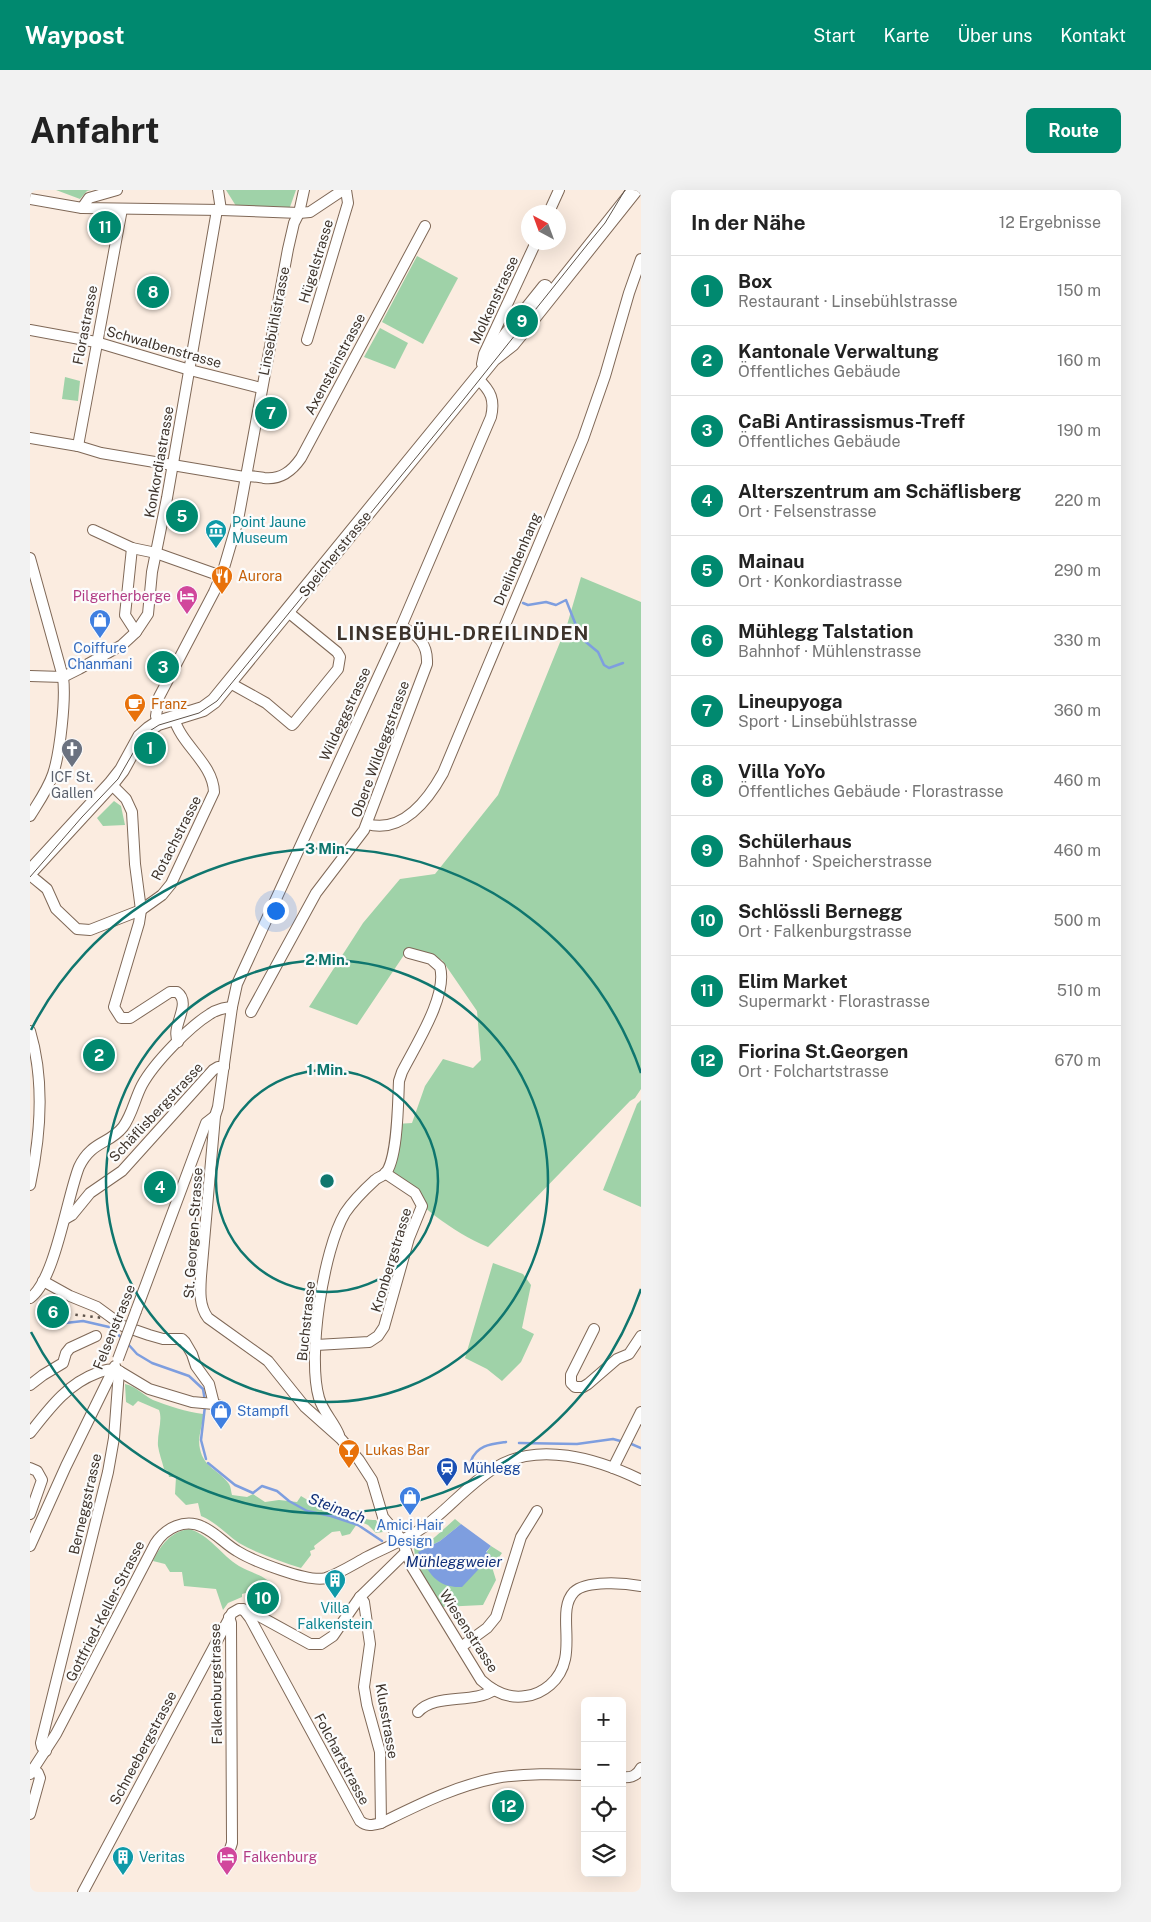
<!DOCTYPE html>
<html lang="de">
<meta charset="utf-8">
<style>
:root{--surface:#fff;--page:#f2f2f2;--text:#222;--muted:#767676;--line:#e0e0e0;--accent:#00896f}
body{margin:0;font-family:"Public Sans",sans-serif;background:var(--page);color:var(--text)}
.controls{position:absolute;right:15px;bottom:15px;display:grid;overflow:hidden;border-radius:8px;box-shadow:0 5px 20px #0002}
.controls button{width:45px;height:45px;display:grid;place-items:center;padding:0;border:0;border-bottom:1px solid var(--line);background:var(--surface);color:var(--text);font:25px sans-serif}
.compass{position:absolute;left:491px;top:15px;width:45px;height:45px;border-radius:50%;background:var(--surface);box-shadow:0 5px 20px #0002;rotate:319deg}
.you{position:absolute;left:245px;top:720px;width:18px;height:18px;margin:-12px;border:4px solid #fff;border-radius:50%;background:#1a73e8;box-shadow:0 0 0 8px #1a73e833}
.badge{display:grid;place-items:center;width:32px;height:32px;border-radius:50%;background:var(--accent);color:#fff;font-size:16px;font-weight:700}
.pin{position:absolute;translate:-50% -50%;border:2px solid #fff;box-shadow:0 1px 5px #0006}
.list{margin:0;padding:0;list-style:none}
h2{display:flex;justify-content:space-between;align-items:center;height:65px;margin:0;padding:0 20px;font-size:21px}
h2 small{font-size:16px;font-weight:400;color:var(--muted)}
.list li{display:grid;grid-template-columns:32px 1fr auto;gap:15px;align-items:center;box-sizing:border-box;height:70px;padding:0 20px;border-top:1px solid var(--line)}
.list b{display:block;font-size:19px;white-space:nowrap}
.list p{margin:0;font-size:16px;white-space:nowrap;color:var(--muted)}
.list em{font-size:16px;font-style:normal;color:var(--muted)}
.icon{flex:none;width:28px;height:28px;fill:none;stroke:currentColor;stroke-width:2;stroke-linecap:round;stroke-linejoin:round}
.map{position:relative;flex:none;width:611px;height:1702px;overflow:hidden;border-radius:8px}
header{display:flex;align-items:center;gap:30px;box-sizing:border-box;height:70px;padding:0 25px;background:var(--accent);color:#fff}
header strong{font-size:24px}
nav{display:flex;gap:28px;margin-inline-start:auto;font-size:18px}
.intro{display:flex;align-items:center;justify-content:space-between;box-sizing:border-box;height:120px;padding:0 30px}
h1{margin:0;font-size:35px}
.button{padding:12px 22px;border-radius:8px;background:var(--accent);color:#fff;font-size:18px;font-weight:700}
main{display:flex;gap:30px;padding:0 30px}
aside{flex:1;background:var(--surface);border-radius:8px;box-shadow:0 5px 20px #0002}
.map>svg:first-child{display:block}
.green{fill:#9fd2a8}
.water{fill:#7e9edf}
.lines{fill:none;stroke-linecap:round;stroke-linejoin:round}
.stream{stroke:#7e9edf;stroke-width:2.5}
.minor-casing{stroke:#7f6857;stroke-width:12}
.major-casing{stroke:#7f6857;stroke-width:16}
.minor{stroke:#fff;stroke-width:10}
.major{stroke:#fff;stroke-width:14}
.tram{stroke:#5e534a;stroke-width:1}
.rail{stroke:#5e534a;stroke-width:2.5;stroke-dasharray:2.5 5;stroke-linecap:butt}
.minor-bridge-casing{stroke:#7f6857;stroke-width:12;stroke-linecap:butt}
.minor-bridge{stroke:#fff;stroke-width:10}
.ring{fill:none;stroke:#0f766e;stroke-width:2.5}
.labels{text-anchor:middle;dominant-baseline:central;stroke-width:4.5;stroke-linejoin:round;paint-order:stroke}
.street-label{font-size:14px;fill:#3d332b;stroke:#fcfcfc}
.culture-label{font-size:14px;fill:#0d838f;stroke:#fcfcfc;text-anchor:start}
.food-label{font-size:14px;fill:#c56008;stroke:#fcfcfc;text-anchor:start}
.hotel-label{font-size:14px;fill:#b23c85;stroke:#fcfcfc;text-anchor:end}
.shop-label{font-size:14px;fill:#366cbe;stroke:#fcfcfc}
.worship-label{font-size:14px;fill:#5b616d;stroke:#fcfcfc}
.transit-label{font-size:14px;fill:#164399;stroke:#fcfcfc;text-anchor:start}
.water-label{font-size:15px;font-style:italic;fill:#102f79;stroke:#fcfcfc}
.district-label{font-size:19px;font-weight:bold;letter-spacing:1px;fill:#3d332b;stroke:#fcfcfc}
.centre{fill:#0f766e;stroke:#fcfcfc;stroke-width:2.5}
.ring-label{font-size:15px;text-anchor:middle;font-weight:bold;fill:#0f766e;stroke:#fcfcfc;stroke-width:4.5;stroke-linejoin:round;paint-order:stroke}
</style>
<header>
<strong>Waypost</strong>
<nav><a>Start</a><a>Karte</a><a>Über uns</a><a>Kontakt</a></nav>
</header>
<div class="intro"><h1>Anfahrt</h1><a class="button">Route</a></div>
<main>
<div class="map">
<svg width="611" height="1702" viewBox="0 0 611 1702">
<rect width="100%" height="100%" fill="#fbece0"/>
<!-- green -->
<g class="green">
<path d="M26,0H61L57,1L50,9Z"/>
<path d="M196,0H266L260,17L206,16Z"/>
<path d="M387,66L428,88L393,154L352,132Z"/>
<path d="M350,138L378,153L365,179L334,167Z"/>
<path d="M35,187L50,191L48,211L32,209Z"/>
<path d="M551,387L611,412V899L605,908L600,911L458,1057C421,1042 389,1014 360,986L366,934L382,933L395,896L413,869L443,878L451,870L447,821L412,770L378,759L327,835L279,817L333,733L370,689L405,684L468,605L537,435Z"/>
<path d="M84,611L91,616L95,635L73,636L67,628Z"/>
<path d="M611,910V1017L573,1000L607,914Z"/>
<path d="M463,1073L493,1084L501,1095L492,1138L504,1144L491,1172L472,1191L457,1179L435,1168Z"/>
<path d="M95,1194C107,1197 113,1205 123,1210C139,1216 156,1222 173,1224C173,1236 167,1247 170,1259C174,1278 189,1280 199,1294C201,1297 201,1302 202,1305L217,1307L223,1304L235,1312L249,1310L267,1312L271,1306L299,1323C316,1313 318,1324 334,1328C338,1330 342,1330 346,1330L353,1342L346,1343L338,1335L329,1331L320,1344L312,1346L310,1341L302,1342L284,1356L285,1359L280,1361L281,1365L271,1378C250,1371 228,1364 209,1353C196,1344 186,1332 171,1326L168,1313L156,1315L145,1304L146,1287H139L138,1281L134,1279C132,1271 129,1263 128,1256C127,1244 133,1230 129,1220L108,1211L103,1216L96,1212Z"/>
<path d="M425,1329L431,1334L410,1351L396,1358L461,1366L456,1363L461,1356L472,1363L462,1377L466,1390L453,1415L412,1417L386,1376L384,1358L392,1353L396,1355Z"/>
<path d="M159,1339C180,1345 191,1365 209,1376C221,1383 234,1385 243,1395L212,1404V1407L198,1413L193,1420L186,1399L154,1396L152,1382H140L135,1374L123,1371C131,1355 140,1342 159,1339Z"/>
</g>
<!-- water -->
<path class="water" d="M431,1334L461,1356L456,1362L461,1366L432,1397C406,1398 399,1383 388,1362L410,1351Z"/>
<g class="lines">
<!-- stream -->
<g class="stream">
<path d="M493,413L498,415L516,412L526,415L536,410L551,448L568,462L574,475L579,478L593,473"/>
<path d="M18,1135L53,1131L79,1137L92,1148"/>
<path d="M98,1154L107,1164L122,1173L159,1186L173,1199L175,1211"/>
<path d="M175,1216L171,1250L176,1269"/>
<path d="M489,1253L547,1254L583,1249L594,1252"/>
<path d="M599,1253L611,1258"/>
<path d="M441,1271C447,1255 461,1254 476,1252"/>
<path d="M178,1273L205,1295L223,1303L232,1296L247,1301L259,1311L277,1321L301,1326L328,1335L352,1351"/>
</g>
<!-- minor casing -->
<g class="minor-casing">
<g id="minor">
<path d="M188,0L191,20"/>
<path d="M0,9L52,18L191,20L269,23L280,22L313,0"/>
<path d="M52,18L59,8L87,0"/>
<path d="M519,22L529,0"/>
<path d="M0,140L66,152L160,180L231,198"/>
<path d="M277,150L318,13L316,0"/>
<path d="M456,178L452,174L454,164L506,52"/>
<path d="M448,189C461,201 465,210 461,227L371,437L207,794L202,817L188,917L185,926L171,1086C170,1101 169,1116 178,1128L238,1171L275,1217L311,1249L329,1270L342,1290L353,1327L372,1350L382,1377L451,1490C464,1502 479,1509 496,1506C505,1505 513,1501 520,1495C552,1467 524,1423 544,1402C556,1390 595,1393 611,1396"/>
<path d="M0,248L48,256L71,263L214,287C221,285 228,287 234,288C251,290 262,281 271,268L395,36"/>
<path d="M48,256L92,19"/>
<path d="M63,340L102,358L126,363L191,386"/>
<path d="M102,358L95,425L106,442"/>
<path d="M0,368L33,487C36,509 30,563 23,584C18,599 8,613 0,626"/>
<path d="M0,486L33,487L49,479L92,455L106,442L118,424L122,382L137,308L187,20"/>
<path d="M200,493L236,513L262,535L264,533L308,479L310,467L307,462L258,422"/>
<path d="M128,533L126,526L129,507L184,402L193,381L208,330L258,59L264,33L269,23L274,0"/>
<path d="M81,594L96,609L102,622L105,674L111,720L109,733L84,817L91,828H100L140,802H147C163,814 140,836 148,852"/>
<path d="M337,634C372,644 398,610 413,583L553,249L575,186L599,103L611,69"/>
<path d="M0,685L17,699L26,719L47,739L60,740L111,720L132,705L141,694L184,602C183,573 151,555 144,528"/>
<path d="M221,822L286,703L334,640L397,474C398,454 388,444 371,437"/>
<path d="M0,841C15,891 11,944 0,995"/>
<path d="M35,1029L42,1025L60,1003L92,981L183,880L188,877H194"/>
<path d="M13,1091L40,1106L67,1117L93,1136L119,1145L133,1149H152L155,1152L162,1164L166,1176L179,1194L184,1214L190,1216"/>
<path d="M0,1108C25,1091 37,1007 49,977C61,951 80,954 93,937C102,925 105,908 112,895C124,873 159,837 180,824C187,819 194,818 202,817"/>
<path d="M106,1121L176,933L185,926"/>
<path d="M564,1139L541,1185V1193L545,1197H553L558,1194L587,1169L599,1164L611,1146"/>
<path d="M286,1155L339,1152L348,1146L354,1137L379,1048L392,1016L385,1003L355,983"/>
<path d="M89,1181L119,1199L162,1212L184,1214"/>
<path d="M0,1195L13,1185L33,1173L36,1163L40,1158L66,1146"/>
<path d="M0,1243C19,1219 37,1194 67,1183C75,1180 81,1178 89,1181L84,1248L78,1282L11,1553L12,1557L16,1561"/>
<path d="M309,1245C304,1232 293,1222 289,1208C277,1167 293,1060 315,1023C323,1011 334,1000 345,990C348,987 353,986 355,984C368,970 368,911 369,891L372,882C385,856 418,806 410,777L401,769L379,763"/>
<path d="M0,1278L7,1281L12,1290L0,1324"/>
<path d="M583,1278L611,1222"/>
<path d="M0,1356L36,1276L85,1176"/>
<path d="M330,1407L334,1412L340,1454L334,1497L337,1515L350,1562L351,1633"/>
<path d="M213,1419L220,1428L330,1631C337,1637 343,1635 351,1633C388,1615 425,1596 466,1588C496,1583 525,1584 555,1585"/>
<path d="M431,1457L457,1438L466,1427L491,1347L507,1321"/>
<path d="M388,1522C405,1503 443,1514 464,1500"/>
<path d="M0,1584L26,1544L125,1354C135,1338 155,1328 173,1337C186,1343 195,1354 207,1361C223,1371 279,1393 296,1388C310,1383 324,1374 337,1367C356,1357 376,1350 394,1337C418,1319 438,1295 463,1279C507,1250 568,1269 611,1290"/>
<path d="M592,1587C601,1588 607,1586 611,1578"/>
<path d="M0,1624L10,1588L8,1583L3,1579"/>
<path d="M196,1671L202,1653L201,1433L199,1427"/>
<path d="M53,1702L202,1423L209,1419L220,1421L280,1454H291L303,1446L330,1407L376,1362"/>
</g>
</g>
<!-- major casing -->
<g class="major-casing">
<g id="major">
<path d="M464,163L471,152L515,97"/>
<path d="M0,682L81,594L92,580L110,547L119,539L128,533L173,519L184,511L463,169L482,154L491,143L605,0"/>
</g>
</g>
<!-- minor -->
<use href="#minor" class="minor"/>
<!-- major -->
<use href="#major" class="major"/>
<!-- tram -->
<path class="tram" d="M0,687L52,627L88,589L107,556L118,542L129,535L169,523L187,511L434,209L557,55L575,33L595,0"/>
<!-- rail -->
<path class="rail" d="M23,1122L73,1128"/>
<!-- minor-bridge casing -->
<g class="minor-bridge-casing">
<path id="minor-bridge" d="M88,1169L106,1121"/>
</g>
<!-- minor-bridge -->
<use href="#minor-bridge" class="minor-bridge"/>
</g>
<!-- distance rings -->
<g class="ring">
<circle cx="297" cy="991" r="111"/>
<circle cx="297" cy="991" r="221"/>
<path d="M611 1099A332 332 0 0 1 1 1142M1 840A332 332 0 0 1 611 883"/>
</g>
<!-- icons -->
<defs>
<g id="museum-pin" transform="scale(1.125)"><path d="M0 17L-7.5 6A9.5 9.5 0 1 1 7.5 6Z" fill="#0f9aa8" stroke="#fcfcfc"/><path d="M0-6L6-3V-2H-6V-3ZM-5-1h2V3h-2ZM-1-1h2V3h-2ZM3-1h2V3H3ZM-6 4H6V6H-6Z" fill="#fff"/></g>
<g id="restaurant-pin" transform="scale(1.125)"><path d="M0 17L-7.5 6A9.5 9.5 0 1 1 7.5 6Z" fill="#e8710a" stroke="#fcfcfc"/><path d="M-5-6h1v4h1v-4h1v4h1v-4h1v5L-1.5 .5V6h-2V.5L-5-1ZM5-6V6H3V1.5H1.5Q1.5-4 5-6Z" fill="#fff"/></g>
<g id="hotel-pin" transform="scale(1.125)"><path d="M0 17L-7.5 6A9.5 9.5 0 1 1 7.5 6Z" fill="#d1479c" stroke="#fcfcfc"/><path d="M-6-4.5h1.5V1H6V5H4.5V3h-9V5H-6ZM-4 0a1.8 1.8 0 1 1 3.6 0ZM.5 0V-2.5h3Q6-2.5 6 0Z" fill="#fff"/></g>
<g id="shop-pin" transform="scale(1.125)"><path d="M0 17L-7.5 6A9.5 9.5 0 1 1 7.5 6Z" fill="#3f7fe0" stroke="#fcfcfc"/><path d="M-5-2.5h2.3a2.7 3.5 0 0 1 5.4 0H5L5.5 6h-11ZM-1.5-2.5h3a1.5 2.3 0 0 0-3 0Z" fill="#fff"/></g>
<g id="cafe-pin" transform="scale(1.125)"><path d="M0 17L-7.5 6A9.5 9.5 0 1 1 7.5 6Z" fill="#e8710a" stroke="#fcfcfc"/><path d="M-5.5-4.5H6V0H3Q3 3.5 0 3.5H-2.5Q-5.5 3.5-5.5 0ZM3-3.2v2h1.7v-2ZM-6 4.5H4V6H-6Z" fill="#fff"/></g>
<g id="church-pin" transform="scale(1.125)"><path d="M0 17L-7.5 6A9.5 9.5 0 1 1 7.5 6Z" fill="#6b7280" stroke="#fcfcfc"/><path d="M-1.2-6h2.4v3.5h3.3v2.4h-3.3V6h-2.4V-.1h-3.3v-2.4h3.3Z" fill="#fff"/></g>
<g id="bar-pin" transform="scale(1.125)"><path d="M0 17L-7.5 6A9.5 9.5 0 1 1 7.5 6Z" fill="#e8710a" stroke="#fcfcfc"/><path d="M-6-5H6L.8 .8V4.5H3.5V6h-7V4.5H-.8V.8Z" fill="#fff"/></g>
<g id="station-pin" transform="scale(1.125)"><path d="M0 17L-7.5 6A9.5 9.5 0 1 1 7.5 6Z" fill="#1a4fb4" stroke="#fcfcfc"/><path d="M-3-6H3Q5-6 5-4V2Q5 4 3 4L4.5 6H3L1.5 4h-3L-3 6H-4.5L-3 4Q-5 4-5 2V-4Q-5-6-3-6ZM-3.5-4v3h7v-3ZM-3.5 1v1.5H-2V1ZM2 1v1.5H3.5V1Z" fill="#fff"/></g>
<g id="building-pin" transform="scale(1.125)"><path d="M0 17L-7.5 6A9.5 9.5 0 1 1 7.5 6Z" fill="#0f9aa8" stroke="#fcfcfc"/><path d="M-4-6H4V6H1V3H-1V6H-4ZM-2.5-4.3h1.7v1.8h-1.7ZM.8-4.3h1.7v1.8H.8ZM-2.5-1h1.7V.8h-1.7ZM.8-1h1.7V.8H.8Z" fill="#fff"/></g>
</defs>
<g fill-rule="evenodd">
<use href="#museum-pin" x="186" y="340"/>
<use href="#restaurant-pin" x="192" y="386"/>
<use href="#hotel-pin" x="157" y="406"/>
<use href="#shop-pin" x="70" y="430"/>
<use href="#cafe-pin" x="105" y="514"/>
<use href="#church-pin" x="42" y="559"/>
<use href="#shop-pin" x="191" y="1221"/>
<use href="#bar-pin" x="319" y="1260"/>
<use href="#station-pin" x="417" y="1278"/>
<use href="#shop-pin" x="380" y="1307"/>
<use href="#building-pin" x="305" y="1390"/>
<use href="#building-pin" x="93" y="1667"/>
<use href="#hotel-pin" x="197" y="1667"/>
</g>
<g class="labels">
<!-- street labels -->
<g class="street-label">
<text transform="translate(286 71) rotate(-73)">Hügelstrasse</text>
<text transform="translate(464 110) rotate(-65)">Molkenstrasse</text>
<text transform="translate(244 131) rotate(-79)">Linsebühlstrasse</text>
<text transform="translate(55 135) rotate(-79)">Florastrasse</text>
<text transform="translate(134 157) rotate(16)">Schwalbenstrasse</text>
<text transform="translate(305 174) rotate(-62)">Axensteinstrasse</text>
<text transform="translate(129 272) rotate(-80)">Konkordiastrasse</text>
<text transform="translate(305 364) rotate(-51)">Speicherstrasse</text>
<text transform="translate(487 369) rotate(-67)">Dreilindenhang</text>
<text transform="translate(315 524) rotate(-65)">Wildeggstrasse</text>
<text transform="translate(350 559) rotate(-70)">Obere Wildeggstrasse</text>
<text transform="translate(146 648) rotate(-63)">Rotachstrasse</text>
<text transform="translate(126 922) rotate(-47)">Schäflisbergstrasse</text>
<text transform="translate(163 1043) rotate(-86)">St. Georgen-Strasse</text>
<text transform="translate(361 1070) rotate(-73)">Kronbergstrasse</text>
<text transform="translate(276 1131) rotate(-84)">Buchstrasse</text>
<text transform="translate(84 1137) rotate(-68)">Felsenstrasse</text>
<text transform="translate(55 1314) rotate(-77)">Berneggstrasse</text>
<text transform="translate(75 1421) rotate(-63)">Gottfried-Keller-Strasse</text>
<text transform="translate(439 1441) rotate(57)">Wiesenstrasse</text>
<text transform="translate(186 1494) rotate(-91)">Falkenburgstrasse</text>
<text transform="translate(357 1531) rotate(80)">Klusstrasse</text>
<text transform="translate(113 1558) rotate(-62)">Schneebergstrasse</text>
<text transform="translate(312 1569) rotate(62)">Folchartstrasse</text>
</g>
<!-- culture labels -->
<g class="culture-label">
<text x="202" y="332">Point Jaune<tspan x="202" dy="16">Museum</tspan></text>
<text x="305" y="1418" text-anchor="middle">Villa<tspan x="305" dy="16">Falkenstein</tspan></text>
<text x="109" y="1667">Veritas</text>
</g>
<!-- food labels -->
<g class="food-label">
<text x="208" y="386">Aurora</text>
<text x="121" y="514">Franz</text>
<text x="335" y="1260">Lukas Bar</text>
</g>
<!-- hotel labels -->
<g class="hotel-label">
<text x="141" y="406">Pilgerherberge</text>
<text x="213" y="1667" text-anchor="start">Falkenburg</text>
</g>
<!-- shop labels -->
<g class="shop-label">
<text x="70" y="458">Coiffure<tspan x="70" dy="16">Chanmani</tspan></text>
<text x="207" y="1221" text-anchor="start">Stampfl</text>
<text x="380" y="1335">Amici Hair<tspan x="380" dy="16">Design</tspan></text>
</g>
<!-- worship labels -->
<g class="worship-label">
<text x="42" y="587">ICF St.<tspan x="42" dy="16">Gallen</tspan></text>
</g>
<!-- transit labels -->
<g class="transit-label">
<text x="433" y="1278">Mühlegg</text>
</g>
<!-- water labels -->
<g class="water-label">
<text transform="translate(307 1318) rotate(21)">Steinach</text>
<text x="424" y="1371">Mühleggweier</text>
</g>
<!-- district labels -->
<g class="district-label">
<text x="433" y="443">LINSEBÜHL-DREILINDEN</text>
</g>
</g>
<circle cx="297" cy="991" r="8" class="centre"/>
<g class="ring-label">
<text x="297" y="664">3 Min.</text>
<text x="297" y="775">2 Min.</text>
<text x="297" y="885">1 Min.</text>
</g>
</svg>
<div class="controls">
<button>+</button>
<button>−</button>
<button><svg class="icon" aria-label="locate" viewBox="0 0 24 24"><circle cx="12" cy="12" r="6"/><path d="M12 2v4M12 18v4M2 12h4M18 12h4"/></svg></button>
<button><svg class="icon" aria-label="layers" viewBox="0 0 24 24"><path d="M12 4l9 5-9 5-9-5zM3 14l9 5 9-5"/></svg></button>
</div>
<svg class="compass" viewBox="-18 -18 36 36"><path d="M0-13l5 13h-10z" fill="#e53935"/><path d="M0 13l5-13h-10z" fill="#767676"/></svg>
<div class="you"></div>
<div class="pin badge" style="left:120px;top:558px">1</div>
<div class="pin badge" style="left:69px;top:865px">2</div>
<div class="pin badge" style="left:133px;top:477px">3</div>
<div class="pin badge" style="left:130px;top:997px">4</div>
<div class="pin badge" style="left:152px;top:326px">5</div>
<div class="pin badge" style="left:23px;top:1122px">6</div>
<div class="pin badge" style="left:241px;top:223px">7</div>
<div class="pin badge" style="left:123px;top:102px">8</div>
<div class="pin badge" style="left:492px;top:131px">9</div>
<div class="pin badge" style="left:233px;top:1408px">10</div>
<div class="pin badge" style="left:75px;top:37px">11</div>
<div class="pin badge" style="left:478px;top:1616px">12</div>
</div>
<aside>
<h2>In der Nähe<small>12 Ergebnisse</small></h2>
<ul class="list">
<li><span class="badge">1</span><div><b>Box</b><p>Restaurant · Linsebühlstrasse</p></div><em>150 m</em></li>
<li><span class="badge">2</span><div><b>Kantonale Verwaltung</b><p>Öffentliches Gebäude</p></div><em>160 m</em></li>
<li><span class="badge">3</span><div><b>CaBi Antirassismus-Treff</b><p>Öffentliches Gebäude</p></div><em>190 m</em></li>
<li><span class="badge">4</span><div><b>Alterszentrum am Schäflisberg</b><p>Ort · Felsenstrasse</p></div><em>220 m</em></li>
<li><span class="badge">5</span><div><b>Mainau</b><p>Ort · Konkordiastrasse</p></div><em>290 m</em></li>
<li><span class="badge">6</span><div><b>Mühlegg Talstation</b><p>Bahnhof · Mühlenstrasse</p></div><em>330 m</em></li>
<li><span class="badge">7</span><div><b>Lineupyoga</b><p>Sport · Linsebühlstrasse</p></div><em>360 m</em></li>
<li><span class="badge">8</span><div><b>Villa YoYo</b><p>Öffentliches Gebäude · Florastrasse</p></div><em>460 m</em></li>
<li><span class="badge">9</span><div><b>Schülerhaus</b><p>Bahnhof · Speicherstrasse</p></div><em>460 m</em></li>
<li><span class="badge">10</span><div><b>Schlössli Bernegg</b><p>Ort · Falkenburgstrasse</p></div><em>500 m</em></li>
<li><span class="badge">11</span><div><b>Elim Market</b><p>Supermarkt · Florastrasse</p></div><em>510 m</em></li>
<li><span class="badge">12</span><div><b>Fiorina St.Georgen</b><p>Ort · Folchartstrasse</p></div><em>670 m</em></li>
</ul>
</aside>
</main>
